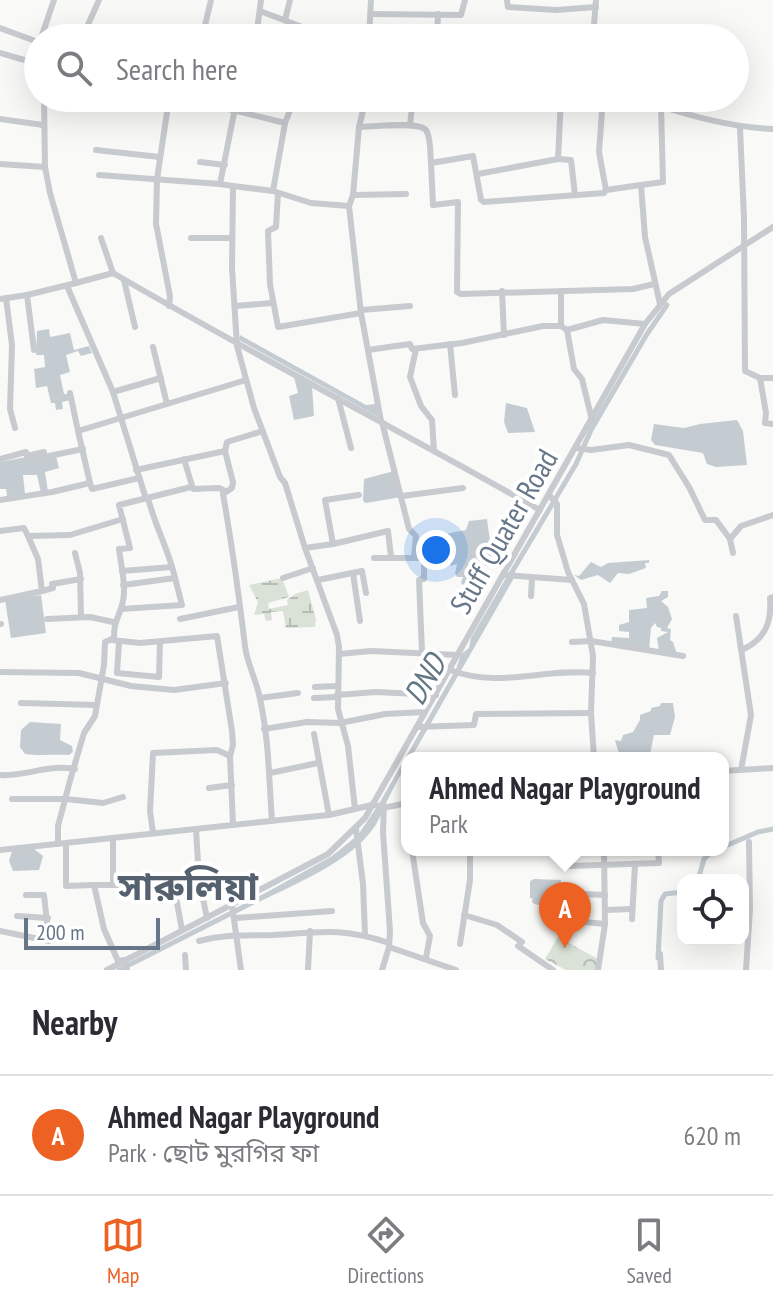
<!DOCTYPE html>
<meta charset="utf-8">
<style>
:root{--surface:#fff;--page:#f2f2f3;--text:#2b2b33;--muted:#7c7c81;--line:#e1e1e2;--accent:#ed6223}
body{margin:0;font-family:"PT Sans Narrow","Noto Sans Bengali",sans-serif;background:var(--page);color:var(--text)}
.controls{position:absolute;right:24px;bottom:24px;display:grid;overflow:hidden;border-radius:16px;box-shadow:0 8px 32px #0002}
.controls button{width:72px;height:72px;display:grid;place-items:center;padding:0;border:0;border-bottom:2px solid var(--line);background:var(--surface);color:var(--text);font:40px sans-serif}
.scale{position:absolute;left:24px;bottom:20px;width:136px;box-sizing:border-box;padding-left:8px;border:4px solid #677789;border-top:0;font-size:22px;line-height:28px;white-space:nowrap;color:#677789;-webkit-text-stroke:6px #fff;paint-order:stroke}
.you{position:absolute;left:436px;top:550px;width:28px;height:28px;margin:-20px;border:6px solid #fff;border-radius:50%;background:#1a73e8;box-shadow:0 0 0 12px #1a73e833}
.badge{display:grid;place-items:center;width:52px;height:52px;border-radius:50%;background:var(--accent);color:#fff;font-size:26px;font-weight:700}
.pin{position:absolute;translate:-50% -66px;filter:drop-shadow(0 2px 4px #0008)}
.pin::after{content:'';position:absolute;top:42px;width:28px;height:24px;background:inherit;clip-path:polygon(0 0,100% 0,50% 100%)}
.popup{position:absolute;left:401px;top:752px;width:328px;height:104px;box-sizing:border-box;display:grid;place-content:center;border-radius:16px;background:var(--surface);filter:drop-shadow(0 2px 6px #0005);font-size:26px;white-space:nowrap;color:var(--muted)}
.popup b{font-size:30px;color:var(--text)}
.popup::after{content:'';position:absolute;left:50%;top:100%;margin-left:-16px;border:16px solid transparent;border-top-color:var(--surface)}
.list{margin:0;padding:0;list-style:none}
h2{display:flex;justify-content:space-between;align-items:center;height:104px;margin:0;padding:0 32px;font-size:34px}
h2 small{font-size:26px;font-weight:400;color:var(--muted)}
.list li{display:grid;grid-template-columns:52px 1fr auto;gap:24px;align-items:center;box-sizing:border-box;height:120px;padding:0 32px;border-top:2px solid var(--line)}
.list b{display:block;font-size:30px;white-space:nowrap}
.list p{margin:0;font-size:26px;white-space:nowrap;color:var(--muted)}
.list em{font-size:26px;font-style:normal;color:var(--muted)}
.icon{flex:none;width:44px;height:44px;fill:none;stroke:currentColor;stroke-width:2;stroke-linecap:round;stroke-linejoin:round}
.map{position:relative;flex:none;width:773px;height:970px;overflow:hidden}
.search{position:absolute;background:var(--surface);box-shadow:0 8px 32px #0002;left:24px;right:24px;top:24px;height:88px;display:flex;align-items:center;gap:20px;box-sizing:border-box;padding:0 28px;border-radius:44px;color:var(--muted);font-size:30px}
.sheet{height:224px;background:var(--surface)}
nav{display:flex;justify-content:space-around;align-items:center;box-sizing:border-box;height:112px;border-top:2px solid var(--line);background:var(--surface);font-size:22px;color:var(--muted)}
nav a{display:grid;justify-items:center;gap:4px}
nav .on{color:var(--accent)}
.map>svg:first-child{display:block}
.forest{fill:url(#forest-crowns)}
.wetland{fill:url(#wetland-marsh)}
.water{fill:#c4ccd2}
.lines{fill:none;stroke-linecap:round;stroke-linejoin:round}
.canal{stroke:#c4ccd2;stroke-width:5}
.minor{stroke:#c7cace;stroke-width:6}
.labels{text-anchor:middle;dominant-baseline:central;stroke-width:8;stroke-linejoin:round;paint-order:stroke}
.street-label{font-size:30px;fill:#677789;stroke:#fff}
.water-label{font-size:32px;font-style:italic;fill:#637884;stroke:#fff}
.district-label{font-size:38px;font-weight:bold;fill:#55616e;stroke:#fff}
</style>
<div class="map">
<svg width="773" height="970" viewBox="0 0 773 970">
<defs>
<pattern id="forest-crowns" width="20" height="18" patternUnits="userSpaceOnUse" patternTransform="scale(2)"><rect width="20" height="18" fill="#dae2d8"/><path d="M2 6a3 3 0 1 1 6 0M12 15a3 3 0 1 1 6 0" fill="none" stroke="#b5bcb5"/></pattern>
<pattern id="wetland-marsh" width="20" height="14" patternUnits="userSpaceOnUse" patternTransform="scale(2)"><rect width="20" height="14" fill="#dae2d8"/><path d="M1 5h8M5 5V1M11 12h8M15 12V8" fill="none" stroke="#b5bcb5"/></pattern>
</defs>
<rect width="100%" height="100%" fill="#f9f9f7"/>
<!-- forest -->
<path class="forest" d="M558,937L598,959L595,970H566L545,959Z"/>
<!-- wetland -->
<path class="wetland" d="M282,578L289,597L268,603L269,609L288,605L287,600L295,594L308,590L316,620L315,627L286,628L283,611L271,612L272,620L266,621L264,614L254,615L258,602L249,585Z"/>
<!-- water -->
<g class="water">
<path d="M49,329L50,337L70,333L74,350L89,346L92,353L81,356L78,351L66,355L70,372L60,375L64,394H69L71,400L62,402L63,409L56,410L55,403H51L47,386L36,388L34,369L45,367L44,355H36L37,331Z"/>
<path d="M240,335L366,405L376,404L378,417L239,340Z"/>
<path d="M294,377L312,386L314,416L294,420L289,396L298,393Z"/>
<path d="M506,403L527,408L535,432L508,433L504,422Z"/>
<path d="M737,420L743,431L747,465L716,467L707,464L703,453L655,445L651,440L654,424L684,428L700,424Z"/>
<path d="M42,454L56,456L59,468L45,472L48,491L41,493L37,475H23L25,494L7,496L6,489H0V462Z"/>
<path d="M394,471L401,497L366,503L363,501L364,479Z"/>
<path d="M487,519L492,555L489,565L484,566L479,587L470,592L461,583L463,577H457L455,573L457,564L451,566L449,558H437L436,548H441L445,534L466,530L469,521Z"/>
<path d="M649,560V563H645L646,568L629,574L618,573L610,583L598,575L581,580L574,575L579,576L591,562L601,567L608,563Z"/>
<path d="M507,576L514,578L411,758H407V764C396,782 387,800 379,819C360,857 302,881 265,899L260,896L332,856L358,835L380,802L456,669L461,654L469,648L471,638Z"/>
<path d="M662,591H668V597L661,601L668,607L672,619L667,628L671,629L670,640L673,642L677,654L659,652L657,638L668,632L661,631V628L657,627L655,623L651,628L649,650L611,644L612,637L629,638V632L619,631V625L629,622V610L647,608L646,598L659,596Z"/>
<path d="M41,595L46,633L11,638L5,600Z"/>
<path d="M661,703H673L675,717L670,735H654L650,754L622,755L618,751L615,740L621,741L623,735L633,732L640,720V715L651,711V708L660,706Z"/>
<path d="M30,722L61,724L60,740L72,746L73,752L69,755C54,754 40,756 25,754L20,747L21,730Z"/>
<path d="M34,849L43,856L39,870L13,871L9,861L12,851Z"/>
<path d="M534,879L561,880L560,900L556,903L530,898V881Z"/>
</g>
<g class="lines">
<!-- canal -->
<g class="canal">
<path d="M509,577L576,464L591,430L647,334L667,305"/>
<path d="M723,847L758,832L773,829"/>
<path d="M698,880L704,859L713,850"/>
<path d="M658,958L661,901L665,894L683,892"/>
<path d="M119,970L267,895"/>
</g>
<!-- minor -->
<g class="minor">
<path d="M507,0L508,7L556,10L596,7"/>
<path d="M260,11L310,30L357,38"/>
<path d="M371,14L461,15L465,0"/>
<path d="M285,20L290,0"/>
<path d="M0,28L38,42"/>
<path d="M41,38L54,0"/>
<path d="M82,38L99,0"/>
<path d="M202,38L211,0"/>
<path d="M256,38L261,0"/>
<path d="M369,38L371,0"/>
<path d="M437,38L438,14"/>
<path d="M593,38L596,0"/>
<path d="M0,53L38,64"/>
<path d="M163,98L233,110L285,123L273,191"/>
<path d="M237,98L220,184L233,186L232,268L237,346L254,408L280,477L285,483L305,548L337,635L339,647L338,709L348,746L355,809"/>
<path d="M366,98L359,127L353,195L349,206L361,313L381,421"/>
<path d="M561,98L558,159L571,160L575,195"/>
<path d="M603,98L599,152L606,190L641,185L645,237L660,304"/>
<path d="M633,98C680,112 723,127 773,129"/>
<path d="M0,119L43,125"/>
<path d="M285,123L295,98"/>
<path d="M410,125L413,98"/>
<path d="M359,127C372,127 418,121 426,130C431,137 430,154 431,163L473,156L481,200L484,202L604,193L606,190"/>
<path d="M740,128L744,218L745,371L760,378L766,413L765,423L773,424"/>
<path d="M96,150L160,157"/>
<path d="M200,162L225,165"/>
<path d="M431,163L433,205L458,202L457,292L461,294L633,289L654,284"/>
<path d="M0,164L45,167"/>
<path d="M478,174L558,159"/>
<path d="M99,175L220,184"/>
<path d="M641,185L663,182L661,106"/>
<path d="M233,186L273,191L311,203L349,206"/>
<path d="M278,193L276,227L268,231L270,284L278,327L361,313"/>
<path d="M353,195L406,194"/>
<path d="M101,238L113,273"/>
<path d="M191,238H232"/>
<path d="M124,280L135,327"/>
<path d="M76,283L113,273C254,355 398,430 540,510"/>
<path d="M67,286L113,392L146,499"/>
<path d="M502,291L504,335"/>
<path d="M6,298L12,345L10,409L15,428"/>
<path d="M0,299L27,295"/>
<path d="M169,306L170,296L156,224L157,179L169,99"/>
<path d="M235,306L272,303"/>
<path d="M361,310L410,306"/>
<path d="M561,326V291"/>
<path d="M567,330L574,369L582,379L592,420"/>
<path d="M450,344L455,395"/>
<path d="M153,347L167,404"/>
<path d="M416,349L410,377L421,406L432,420L434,451"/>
<path d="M34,350L27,295L76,283L50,193L45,167L44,98"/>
<path d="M368,350L410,344L412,349L462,343L543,326H561L567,330L603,320L645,324"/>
<path d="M760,378H773"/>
<path d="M113,392L161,378"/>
<path d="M70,393L78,431L246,380"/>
<path d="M338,398L351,448"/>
<path d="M382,422L409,529L416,536L414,557"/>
<path d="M78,431L90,483"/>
<path d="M576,448L591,450L629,445L669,455L689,487L705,520H716L730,539"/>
<path d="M225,451L227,442L263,431"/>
<path d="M0,459L26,452L27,456L44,452V457L83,449"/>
<path d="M184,459L193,489L219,488L225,491"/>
<path d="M136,470L225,451L233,482L232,488L223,494C232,545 239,596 245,646C247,664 257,681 260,699C269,739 269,781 272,821"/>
<path d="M549,495L557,504V535L568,572L584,604L593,656L591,713L594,758"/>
<path d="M402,496L463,488"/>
<path d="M0,500L52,492L90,483L92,489L139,478"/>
<path d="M0,531L24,528L28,536L70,535L123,519"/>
<path d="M333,544L388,531L391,557"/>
<path d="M305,548L333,544L325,500L359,495"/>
<path d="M75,553L80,573L81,617"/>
<path d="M733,553L730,539L741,526L773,515"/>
<path d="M374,558H424V579L419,580L422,652"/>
<path d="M122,571L172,567"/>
<path d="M353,573L360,621"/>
<path d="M503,575L572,580"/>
<path d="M283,578L313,568"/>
<path d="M318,580L362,571L366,593"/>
<path d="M123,585L175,578C169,551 155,526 148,498"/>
<path d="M42,591L53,588L52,584L81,579"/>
<path d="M531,596L532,578"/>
<path d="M0,600L42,591L38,559L28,536"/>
<path d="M121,609L182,605L175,578"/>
<path d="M736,616L751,715L741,770"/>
<path d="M47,619L90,617L113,622"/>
<path d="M180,619L239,607"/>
<path d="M0,624H1"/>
<path d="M112,640L140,643L217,636L232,731L233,745L230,756L233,824"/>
<path d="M119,642L117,673L159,677L160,642"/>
<path d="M572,642L591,641L683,656"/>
<path d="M742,650C765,639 772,623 770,598L773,597"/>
<path d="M339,654L371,651L457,655"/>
<path d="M450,670C501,689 542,668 593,673"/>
<path d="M0,672L79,673L131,686L174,690L226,683"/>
<path d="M315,687L337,686"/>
<path d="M337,695L376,692L436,695"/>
<path d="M260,698L298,693"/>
<path d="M314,698L337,697"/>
<path d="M21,703L96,705"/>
<path d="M417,727L474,725L476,714L591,713"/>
<path d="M264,729L307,722L340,723L385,714L425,712"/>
<path d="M314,734L329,815"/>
<path d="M723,771L773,768"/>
<path d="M270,773L318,763"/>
<path d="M0,775C26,777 45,764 75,769"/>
<path d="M209,788L232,785"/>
<path d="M12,799H66L103,803L123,797"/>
<path d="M196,829L199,879L207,918"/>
<path d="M356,829L363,884L365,935"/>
<path d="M153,833L150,811L153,753L217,750L230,756"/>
<path d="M113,839V885H94L104,929L118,961L124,960L127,970"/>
<path d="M58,844V826L71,777L84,733L95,716L104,665L105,642L114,638C114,622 117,621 121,608C128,590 121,567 119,549L130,548L119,505L191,487"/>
<path d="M66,844V886L94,885"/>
<path d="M0,850L289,819L329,815L372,805L388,807L407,803"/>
<path d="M412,850L423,923L430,936L426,958"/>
<path d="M569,866L659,863L658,850"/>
<path d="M113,885H142"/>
<path d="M175,892L182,930"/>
<path d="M561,893L605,895"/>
<path d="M535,901L576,910L575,921L605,924"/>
<path d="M232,905L241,970"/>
<path d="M605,910L632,909"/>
<path d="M464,915L497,925L522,942L518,946L553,970"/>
<path d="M17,916L48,918"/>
<path d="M236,918L332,911"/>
<path d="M632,919L635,865"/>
<path d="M0,931L49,941L44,895H26"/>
<path d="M199,941C224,934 247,936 273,935C320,932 342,927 389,943"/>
<path d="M460,944L470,880V850"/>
<path d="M389,947L456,970"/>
<path d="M660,954L661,970"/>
<path d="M185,955L186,970"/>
<path d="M107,970L328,854L365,818L645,324L669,294L773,227"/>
<path d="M308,970L310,931"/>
<path d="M382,970L389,947L390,931L383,832L384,806"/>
<path d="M598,970L605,924L604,850"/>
<path d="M746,970L750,909L749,842"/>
</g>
</g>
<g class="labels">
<!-- street labels -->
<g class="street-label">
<text transform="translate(503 531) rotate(-60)">Stuff Quater Road</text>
</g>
<!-- water labels -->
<g class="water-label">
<text transform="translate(424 679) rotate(-60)">DND</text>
</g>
<!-- district labels -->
<g class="district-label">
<text x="188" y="885">সারুলিয়া</text>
</g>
</g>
</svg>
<div class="controls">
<button><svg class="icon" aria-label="locate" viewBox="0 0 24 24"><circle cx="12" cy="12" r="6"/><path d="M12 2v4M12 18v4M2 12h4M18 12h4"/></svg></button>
</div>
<div class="scale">200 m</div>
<div class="you"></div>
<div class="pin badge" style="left:565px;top:948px">A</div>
<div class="popup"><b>Ahmed Nagar Playground</b>Park</div>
<div class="search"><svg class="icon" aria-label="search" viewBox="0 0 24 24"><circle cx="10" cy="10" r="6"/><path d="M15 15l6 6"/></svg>Search here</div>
</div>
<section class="sheet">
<h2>Nearby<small></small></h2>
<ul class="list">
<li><span class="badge">A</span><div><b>Ahmed Nagar Playground</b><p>Park · ছোট মুরগির ফা</p></div><em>620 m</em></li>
</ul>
</section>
<nav>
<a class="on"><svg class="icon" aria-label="map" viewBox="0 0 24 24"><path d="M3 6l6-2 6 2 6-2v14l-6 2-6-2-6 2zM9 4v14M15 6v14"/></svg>Map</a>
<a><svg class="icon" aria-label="directions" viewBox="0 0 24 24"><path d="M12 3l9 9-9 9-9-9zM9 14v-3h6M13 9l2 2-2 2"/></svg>Directions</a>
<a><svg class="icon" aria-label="saved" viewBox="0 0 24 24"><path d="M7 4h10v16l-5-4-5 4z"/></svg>Saved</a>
</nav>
